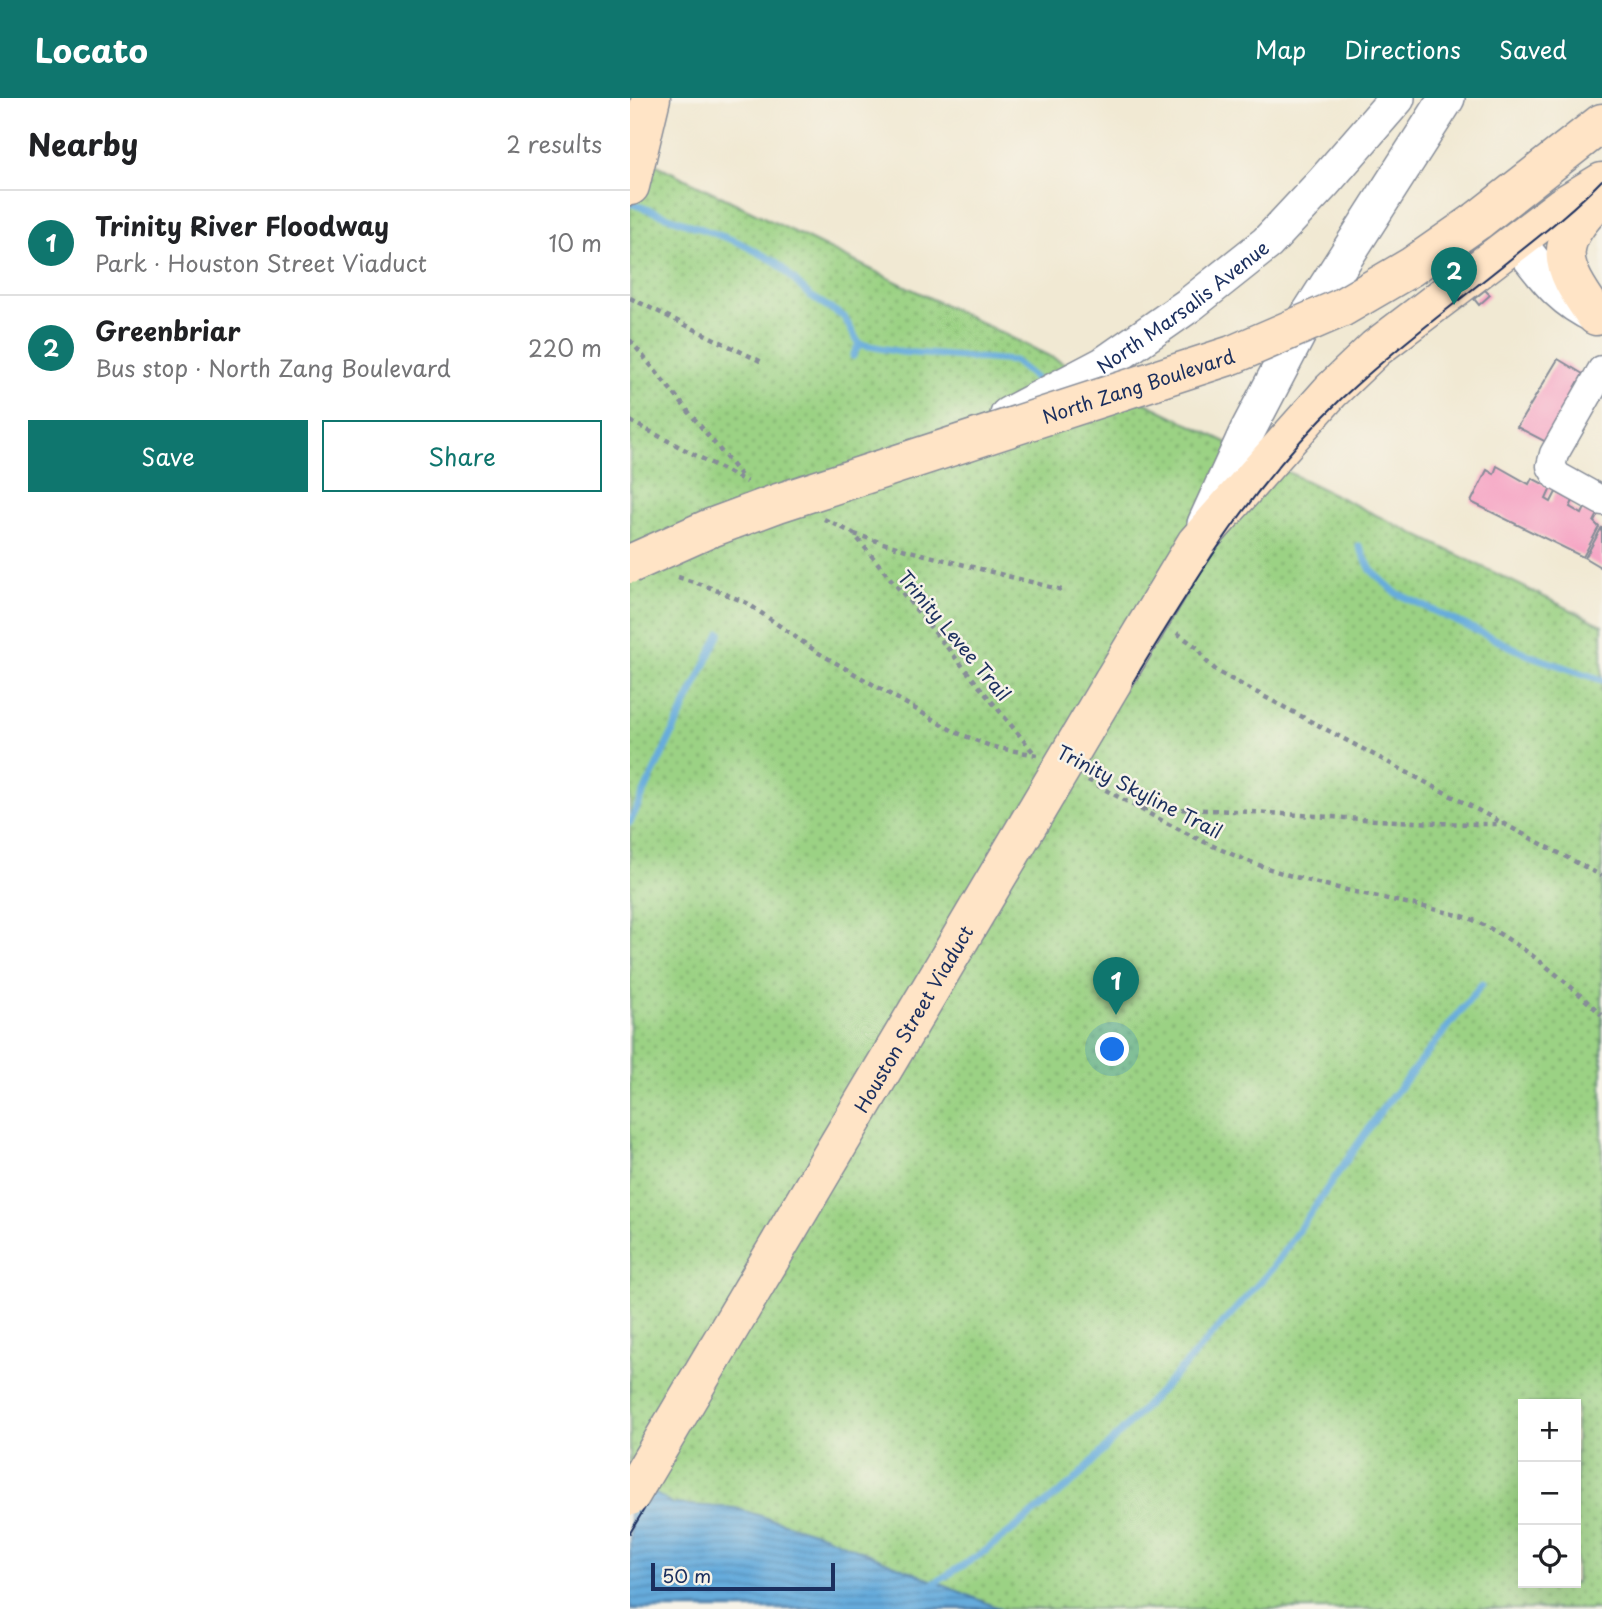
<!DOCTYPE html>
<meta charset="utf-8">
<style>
:root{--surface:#fff;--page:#f6f6f6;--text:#202124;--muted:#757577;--line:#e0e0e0;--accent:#0f766e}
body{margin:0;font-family:"Playpen Sans",sans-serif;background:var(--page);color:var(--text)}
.controls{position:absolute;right:21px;bottom:21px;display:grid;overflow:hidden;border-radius:0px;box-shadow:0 7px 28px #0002}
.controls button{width:63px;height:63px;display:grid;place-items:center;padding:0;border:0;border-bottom:2px solid var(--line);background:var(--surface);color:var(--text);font:35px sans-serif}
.scale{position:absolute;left:21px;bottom:18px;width:184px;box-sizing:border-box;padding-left:7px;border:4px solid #1b2f5e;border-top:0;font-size:19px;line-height:24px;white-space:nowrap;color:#1b2f5e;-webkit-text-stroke:5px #f7f3e8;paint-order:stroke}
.you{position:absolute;left:483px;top:952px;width:24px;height:24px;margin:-18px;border:5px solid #fff;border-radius:50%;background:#1a73e8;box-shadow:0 0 0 10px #1a73e833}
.badge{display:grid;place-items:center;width:46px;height:46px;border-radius:50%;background:var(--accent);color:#fff;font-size:23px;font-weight:700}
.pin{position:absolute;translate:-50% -58px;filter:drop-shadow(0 2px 4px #0008)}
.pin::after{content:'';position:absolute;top:37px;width:24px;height:21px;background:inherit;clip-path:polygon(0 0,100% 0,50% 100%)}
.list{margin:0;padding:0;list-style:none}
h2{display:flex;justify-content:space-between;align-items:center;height:91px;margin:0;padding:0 28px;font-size:30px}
h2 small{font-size:23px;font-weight:400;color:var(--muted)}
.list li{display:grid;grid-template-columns:46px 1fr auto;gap:21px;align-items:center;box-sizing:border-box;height:105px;padding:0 28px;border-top:2px solid var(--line)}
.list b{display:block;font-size:26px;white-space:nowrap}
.list p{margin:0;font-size:23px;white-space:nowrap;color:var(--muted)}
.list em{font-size:23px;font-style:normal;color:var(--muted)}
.actions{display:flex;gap:14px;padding:21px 28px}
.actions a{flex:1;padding:16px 0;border:2px solid var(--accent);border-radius:0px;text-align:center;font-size:24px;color:var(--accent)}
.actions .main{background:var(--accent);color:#fff}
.icon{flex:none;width:38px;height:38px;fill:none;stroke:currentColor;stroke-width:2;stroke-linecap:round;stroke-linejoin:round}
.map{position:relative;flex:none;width:972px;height:1511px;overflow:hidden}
header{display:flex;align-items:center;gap:42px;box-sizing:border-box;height:98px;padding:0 35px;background:var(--accent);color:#fff}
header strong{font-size:33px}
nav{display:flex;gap:38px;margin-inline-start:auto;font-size:24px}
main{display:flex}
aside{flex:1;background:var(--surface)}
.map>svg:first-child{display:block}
.grass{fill:url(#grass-dots);stroke:#5b8071;stroke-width:2;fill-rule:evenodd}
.water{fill:url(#water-rules);stroke:#406e9d;stroke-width:2}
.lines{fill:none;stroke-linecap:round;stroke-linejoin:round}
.stream{stroke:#66acdc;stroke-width:7}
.building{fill:#f6a4c4}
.minor-casing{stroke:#868c98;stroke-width:31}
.tertiary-casing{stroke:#868c98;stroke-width:38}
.secondary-casing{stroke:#868c98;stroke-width:41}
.path{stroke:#868c98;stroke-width:4.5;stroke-dasharray:5 5;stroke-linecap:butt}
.minor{stroke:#fff;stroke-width:28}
.tertiary{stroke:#fff;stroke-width:35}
.secondary{stroke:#ffe4c6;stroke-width:38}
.tram{stroke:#1b2f5e;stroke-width:2}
.secondary-bridge-casing{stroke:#868c98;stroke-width:41;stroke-linecap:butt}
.secondary-bridge{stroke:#ffe4c6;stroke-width:38}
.labels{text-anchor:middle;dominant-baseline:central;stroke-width:5;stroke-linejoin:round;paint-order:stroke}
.street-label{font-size:19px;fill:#1b2f5e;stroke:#f7f3e8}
</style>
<header>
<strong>Locato</strong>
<nav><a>Map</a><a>Directions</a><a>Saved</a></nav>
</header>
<main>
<aside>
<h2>Nearby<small>2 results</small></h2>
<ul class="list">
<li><span class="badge">1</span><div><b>Trinity River Floodway</b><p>Park · Houston Street Viaduct</p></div><em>10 m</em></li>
<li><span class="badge">2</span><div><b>Greenbriar</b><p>Bus stop · North Zang Boulevard</p></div><em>220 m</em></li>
</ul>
<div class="actions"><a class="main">Save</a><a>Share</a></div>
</aside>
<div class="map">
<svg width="972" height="1511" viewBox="0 0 972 1511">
<defs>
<pattern id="grass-dots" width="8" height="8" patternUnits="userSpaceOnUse" patternTransform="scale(1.75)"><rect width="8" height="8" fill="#9bd284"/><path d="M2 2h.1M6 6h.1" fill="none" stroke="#7eab6f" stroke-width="1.8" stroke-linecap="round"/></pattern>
<pattern id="water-rules" width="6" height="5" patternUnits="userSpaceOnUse" patternTransform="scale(1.75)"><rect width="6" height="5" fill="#66acdc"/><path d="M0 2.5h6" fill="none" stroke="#538cb6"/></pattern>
</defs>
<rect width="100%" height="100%" fill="#f7f3e8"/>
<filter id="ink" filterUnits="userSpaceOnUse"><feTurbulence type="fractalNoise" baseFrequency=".0143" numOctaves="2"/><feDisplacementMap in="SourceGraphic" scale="14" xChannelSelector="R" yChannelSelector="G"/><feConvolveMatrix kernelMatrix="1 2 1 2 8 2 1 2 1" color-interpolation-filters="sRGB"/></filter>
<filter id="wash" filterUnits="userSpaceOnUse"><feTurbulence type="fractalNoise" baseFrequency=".00686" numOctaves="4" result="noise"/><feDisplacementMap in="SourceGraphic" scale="28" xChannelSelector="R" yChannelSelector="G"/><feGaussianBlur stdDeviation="1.57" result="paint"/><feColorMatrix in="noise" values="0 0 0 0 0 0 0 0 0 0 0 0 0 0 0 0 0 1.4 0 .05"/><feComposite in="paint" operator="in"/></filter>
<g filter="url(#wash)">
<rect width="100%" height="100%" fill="#f1e9d3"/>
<!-- grass -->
<path class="grass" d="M0,54L972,527V1511H0ZM893,1306H946V1485H893Z"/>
<!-- water -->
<path class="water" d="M0,1381L43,1406L105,1410L193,1437L371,1511H0Z"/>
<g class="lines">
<!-- stream -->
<g class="stream">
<path d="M0,105L108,144L146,164L179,197L214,219L229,246"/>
<path d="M229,246L271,254L384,263L412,286"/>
<path d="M223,258L229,246"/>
<path d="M729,448L741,472L766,495L901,558L972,582"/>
<path d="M0,724L90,535"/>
<path d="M298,1489L354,1454L442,1385L554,1268L641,1172L750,1014L852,886"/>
</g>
</g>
<g id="blocks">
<!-- building -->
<g class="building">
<path d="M855,192L860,197L849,207L844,201Z"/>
<path d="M928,261L953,276L916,344L887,329Z"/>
<path d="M867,368L899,386L902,380L921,390L916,401L921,404L926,394L943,403L940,409L952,416L956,408L969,414L964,424L969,429L953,459L841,404L857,372L864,376Z"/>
<path d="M972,429V470L955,460Z"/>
</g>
</g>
</g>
<g filter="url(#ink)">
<use href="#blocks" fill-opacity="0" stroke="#868c98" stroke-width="2"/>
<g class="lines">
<!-- minor casing -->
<g class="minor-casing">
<path id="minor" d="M972,272L924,356L921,368L927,378L972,403"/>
</g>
<!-- tertiary casing -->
<g class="tertiary-casing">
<g id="tertiary">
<path d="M887,143C913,175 927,200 966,218"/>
<path id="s1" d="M378,317L473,267L559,207L637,145L694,84L767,0"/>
<path d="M575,426L618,332L677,219L817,0"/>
</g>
</g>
<!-- secondary casing -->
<g class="secondary-casing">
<g id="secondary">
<path d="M0,88L21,0"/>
<path d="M847,123L972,25"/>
<path d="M966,218C927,163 922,147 972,98"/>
<path d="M483,583L566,445L701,293L746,250L931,109L972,84"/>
</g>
</g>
<!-- path -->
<g class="path">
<path d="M0,200L132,264"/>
<path d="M0,242L112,379"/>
<path d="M0,323L117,384"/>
<path d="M194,421L223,435L404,655"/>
<path d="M224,436L276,452L436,493"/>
<path d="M48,479L76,488L117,505L187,554L325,634L363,649L407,657"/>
<path d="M547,535L568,550L575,562L588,574L972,778"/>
<path d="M458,682C523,718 590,757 662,778C720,795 780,804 839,820C890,843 931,879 972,917"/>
<path d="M512,711C633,710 753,727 874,726"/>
</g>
<!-- minor -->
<use href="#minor" class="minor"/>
<!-- tertiary -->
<use href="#tertiary" class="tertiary"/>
<!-- secondary -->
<use href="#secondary" class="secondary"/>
<!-- tram -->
<path class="tram" d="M0,1435L509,574C571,472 624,385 711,301C766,249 829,203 888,155C917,132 946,109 972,82"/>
<!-- secondary-bridge casing -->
<g class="secondary-bridge-casing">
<g id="secondary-bridge">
<path id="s2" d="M0,466L78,431L148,405L602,257L711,210L781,169L847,123"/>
<path id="s3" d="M0,1398L483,583"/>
</g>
</g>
<!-- secondary-bridge -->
<use href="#secondary-bridge" class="secondary-bridge"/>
</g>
</g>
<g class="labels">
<!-- street labels -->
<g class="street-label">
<text stroke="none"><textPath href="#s1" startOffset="206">North Marsalis Avenue</textPath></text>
<text stroke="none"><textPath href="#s2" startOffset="539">North Zang Boulevard</textPath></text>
<text transform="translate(325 537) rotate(50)">Trinity Levee Trail</text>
<text transform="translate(510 693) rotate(27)">Trinity Skyline Trail</text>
<text stroke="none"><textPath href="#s3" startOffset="555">Houston Street Viaduct</textPath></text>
</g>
</g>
</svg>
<div class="controls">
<button>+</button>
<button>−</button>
<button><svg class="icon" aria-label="locate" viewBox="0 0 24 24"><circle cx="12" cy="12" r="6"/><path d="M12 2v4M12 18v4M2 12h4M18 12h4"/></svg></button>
</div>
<div class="scale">50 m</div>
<div class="you"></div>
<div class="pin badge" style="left:486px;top:917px">1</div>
<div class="pin badge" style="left:824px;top:207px">2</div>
</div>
</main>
